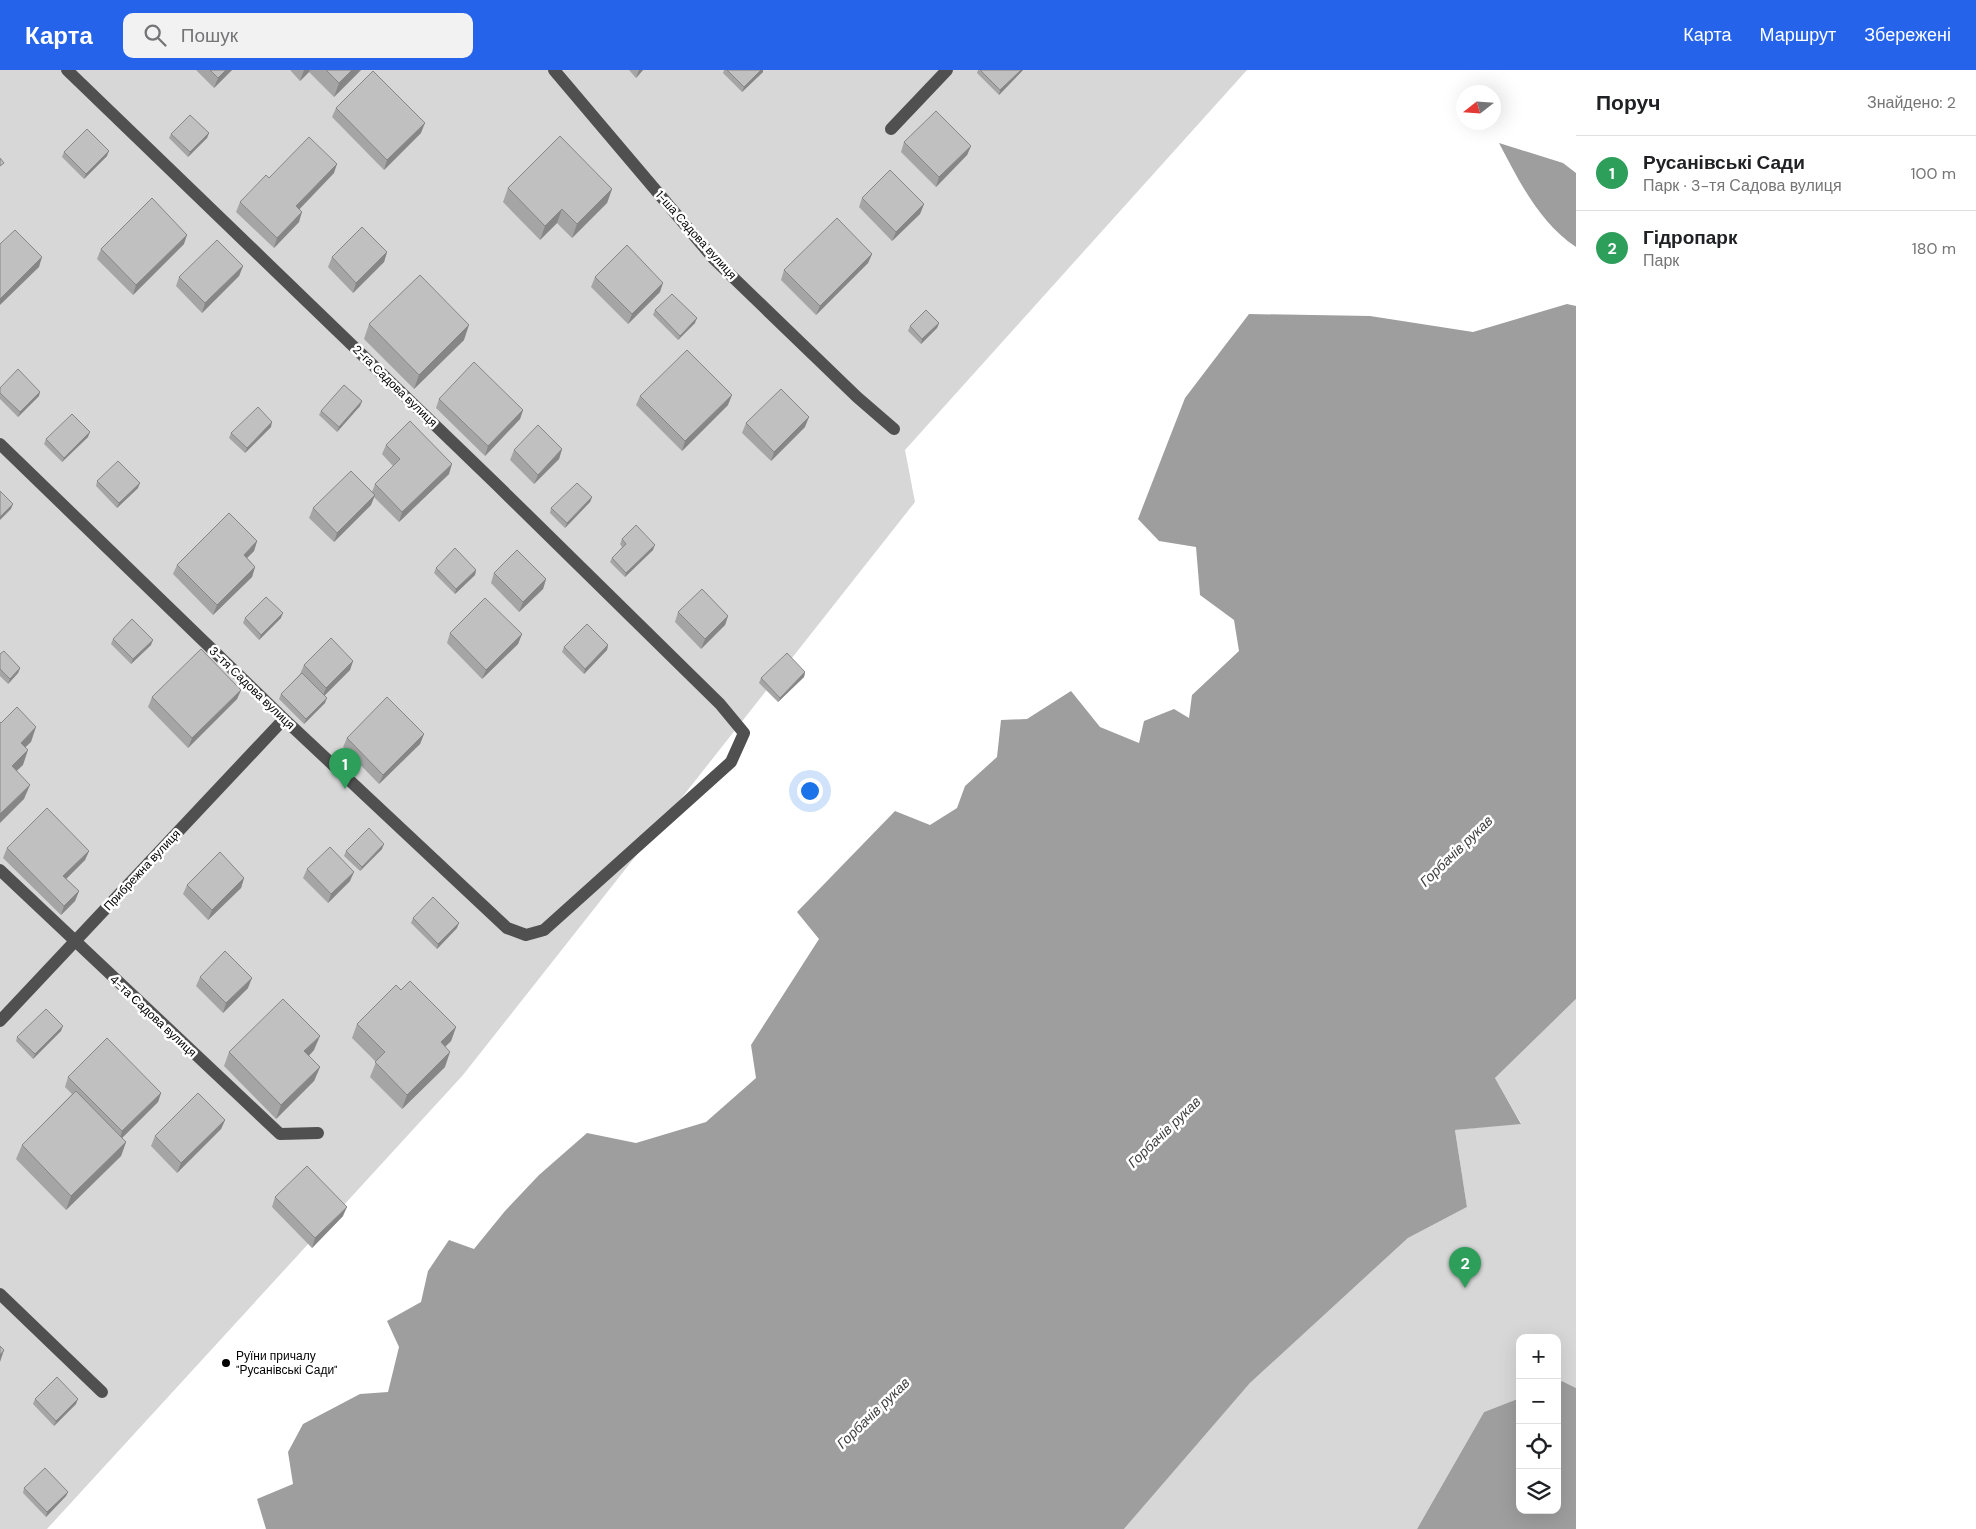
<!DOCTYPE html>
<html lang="uk">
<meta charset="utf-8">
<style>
:root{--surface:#fff;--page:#f2f2f2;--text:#202124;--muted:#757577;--line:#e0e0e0;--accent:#2563eb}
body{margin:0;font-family:"DM Sans",sans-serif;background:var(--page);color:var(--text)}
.controls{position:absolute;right:15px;bottom:15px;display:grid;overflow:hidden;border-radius:10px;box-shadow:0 5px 20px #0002}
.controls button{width:45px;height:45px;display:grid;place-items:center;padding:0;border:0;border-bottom:1px solid var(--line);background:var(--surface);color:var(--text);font:25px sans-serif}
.compass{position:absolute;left:1456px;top:15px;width:45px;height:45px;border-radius:50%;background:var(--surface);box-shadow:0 5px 20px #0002;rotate:253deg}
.you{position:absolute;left:809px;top:720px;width:18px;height:18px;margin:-12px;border:4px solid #fff;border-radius:50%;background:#1a73e8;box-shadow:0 0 0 8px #1a73e833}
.badge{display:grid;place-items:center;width:32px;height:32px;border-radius:50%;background:var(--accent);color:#fff;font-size:16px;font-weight:700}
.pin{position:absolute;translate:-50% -41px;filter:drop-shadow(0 1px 2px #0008)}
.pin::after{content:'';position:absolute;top:26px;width:18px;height:15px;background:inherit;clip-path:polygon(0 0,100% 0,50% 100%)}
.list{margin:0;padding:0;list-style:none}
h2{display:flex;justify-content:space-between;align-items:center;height:65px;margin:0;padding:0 20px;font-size:21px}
h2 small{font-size:16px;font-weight:400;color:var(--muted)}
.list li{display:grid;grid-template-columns:32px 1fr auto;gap:15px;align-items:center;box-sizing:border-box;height:75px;padding:0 20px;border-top:1px solid var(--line)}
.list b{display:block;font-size:19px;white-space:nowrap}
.list p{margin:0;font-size:16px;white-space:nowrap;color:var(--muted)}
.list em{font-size:16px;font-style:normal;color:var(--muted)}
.icon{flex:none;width:28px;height:28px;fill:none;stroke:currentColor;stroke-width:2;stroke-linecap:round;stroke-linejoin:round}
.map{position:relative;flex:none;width:1576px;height:1459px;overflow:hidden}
header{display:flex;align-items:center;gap:30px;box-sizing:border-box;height:70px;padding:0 25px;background:var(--accent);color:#fff}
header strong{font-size:24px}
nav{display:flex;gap:28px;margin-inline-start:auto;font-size:18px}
.search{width:350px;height:45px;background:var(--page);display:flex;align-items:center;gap:12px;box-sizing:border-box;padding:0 18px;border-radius:10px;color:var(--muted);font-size:19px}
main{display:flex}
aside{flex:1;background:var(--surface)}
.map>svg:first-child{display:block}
.green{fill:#d7d7d7}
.water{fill:#9e9e9e}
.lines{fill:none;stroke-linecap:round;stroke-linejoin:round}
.minor{stroke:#505050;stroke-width:12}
.wall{fill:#a5a5a5}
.shaded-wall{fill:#868686}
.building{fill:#c0c0c0;stroke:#868686}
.poi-dot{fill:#000;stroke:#fff;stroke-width:2}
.labels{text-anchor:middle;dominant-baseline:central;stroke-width:5;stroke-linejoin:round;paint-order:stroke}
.street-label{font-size:12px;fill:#000;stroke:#fff}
.poi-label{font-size:12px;fill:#000;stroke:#fff;text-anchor:start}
.water-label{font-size:14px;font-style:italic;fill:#3f3f3f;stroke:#fff}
</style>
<header>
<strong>Карта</strong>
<div class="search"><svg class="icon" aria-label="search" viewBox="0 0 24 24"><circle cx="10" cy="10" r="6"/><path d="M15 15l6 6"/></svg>Пошук</div>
<nav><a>Карта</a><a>Маршрут</a><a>Збережені</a></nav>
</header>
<main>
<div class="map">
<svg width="1576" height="1459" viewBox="0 0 1576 1459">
<rect width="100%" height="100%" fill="#fff"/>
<!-- green -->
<g class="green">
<path d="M0,0H1247L905,380L915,432L463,1005L47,1459H0Z"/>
<path d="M1576,929V1318L1562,1311L1557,1313V1268H1520V1328L1484,1342L1417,1459H1124L1250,1313L1408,1168L1467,1137L1455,1060L1521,1053L1495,1008Z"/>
</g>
<!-- water -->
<g class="water">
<path d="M1499,73L1563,93L1576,103V177C1539,152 1519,111 1499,73Z"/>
<path d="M1567,234L1576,236V929L1495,1008L1521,1054L1455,1060L1467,1137L1408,1168L1250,1313L1124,1459H266L257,1429L293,1414L288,1382L303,1354L360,1324L388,1322L399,1277L387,1251L421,1232L428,1201L449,1170L474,1179L505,1141L539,1105L587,1063L636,1073L706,1052L756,1008L751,975L819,869L797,842L895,741L930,755L957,738L965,716L997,687L1001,650L1027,649L1071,621L1100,657L1139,673L1144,651L1174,639L1189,648L1192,625L1239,581L1234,550L1200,525L1196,477L1159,471L1138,449L1185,328L1249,244L1370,246L1473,262Z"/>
<path d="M1562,1311L1576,1318V1459H1417L1484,1342L1520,1328V1440H1557V1313Z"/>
</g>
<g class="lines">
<!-- minor -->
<g class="minor">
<path d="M554,0L714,189L857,327L894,359"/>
<path d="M891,59L947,0"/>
<path d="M0,374L284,649L507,858L526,865L544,860L731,692L744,663L720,634L496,414L67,0"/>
<path d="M0,800L280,1064L318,1063"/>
<path d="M0,951L284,649"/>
<path d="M0,1224L102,1322"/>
</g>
</g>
<!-- wall -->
<g class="wall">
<path d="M196,0H232L214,18Z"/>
<path d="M290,0H361L334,27L309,2L300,11Z"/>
<path d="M629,0H643L636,8Z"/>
<path d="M724,0H763V2L742,22L723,3Z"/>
<path d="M978,0H1023L999,25L977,3Z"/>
<path d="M336,38L421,63L384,100L332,47Z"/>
<path d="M209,63L207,68L188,87L169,68L171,64Z"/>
<path d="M904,72L971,76L967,85L936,117L901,82Z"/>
<path d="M64,82L107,86L84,109L62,87Z"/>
<path d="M334,103L299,139V152L274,178L236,142L240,132Z"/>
<path d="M508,118L612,119L607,133L572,168L557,153L540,170L503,132Z"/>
<path d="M862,128L924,134L920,144L892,171L859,137Z"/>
<path d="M184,174L133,225L97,189L101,179Z"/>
<path d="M387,182L384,192L353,223L328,197L332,187Z"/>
<path d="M872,184L868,193L816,245L781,210L784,200Z"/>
<path d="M243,196L239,206L202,243L176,216L179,207Z"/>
<path d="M595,207L660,222L628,254L591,217Z"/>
<path d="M655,240L695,253L678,270L653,245Z"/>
<path d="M939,253L937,258L921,274L908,261L910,256Z"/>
<path d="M369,254L464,270L414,319L364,269Z"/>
<path d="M0,318L39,326L18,347L0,329Z"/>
<path d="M640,326L728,335L682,381L636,335Z"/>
<path d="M439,329L523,340L520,349L485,386L436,338Z"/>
<path d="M362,331L360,336L337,362L319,345L321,341Z"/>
<path d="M746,353L805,357L771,391L742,363Z"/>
<path d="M271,357L245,383L229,368L231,363Z"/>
<path d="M88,367L62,392L44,374L46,369Z"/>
<path d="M386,375L449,404L399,452L374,427L371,435L334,472L309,448L313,438L372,422L375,414L393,396L382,384Z"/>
<path d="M562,379L559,389L534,414L510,390L514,380Z"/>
<path d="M97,411L138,418L117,438L96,416Z"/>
<path d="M592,427L590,432L565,458L550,443L551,438Z"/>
<path d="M622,469L653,480L625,507L610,492L612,488L622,477L620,474Z"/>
<path d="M257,471L254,481L247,488L255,497L252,507L213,545L173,504L177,495Z"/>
<path d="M436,498L476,500L475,505L455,524L434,503Z"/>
<path d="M494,503L546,509L543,519L519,542L491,513Z"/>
<path d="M678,542L728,546L725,555L701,579L675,552Z"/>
<path d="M245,548H281L259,570L243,553Z"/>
<path d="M450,563L522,564L518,574L482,609L447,573Z"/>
<path d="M113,569L151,575L131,594L111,574Z"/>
<path d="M608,575L607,580L584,604L562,582L564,577Z"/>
<path d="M0,584L20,598L18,603L8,614L0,606Z"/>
<path d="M353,591L350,600L324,626L325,633L304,654L279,629L281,624L300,604L304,595Z"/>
<path d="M805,602L804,607L778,632L759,613L761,608Z"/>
<path d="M241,620L237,629L188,678L148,637L152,627Z"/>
<path d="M424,664L420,674L379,714L343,677L347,668Z"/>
<path d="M7,778L89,781L85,790L66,809L79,821L75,831L61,845L3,788Z"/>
<path d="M382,779L360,801L344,786L346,781Z"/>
<path d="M307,799L350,811L328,833L303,808Z"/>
<path d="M244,808L241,818L208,850L183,824L187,815Z"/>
<path d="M413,848L457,858L437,879L411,853Z"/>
<path d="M200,907L248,918L223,943L196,916Z"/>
<path d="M401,920L456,957L451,971L445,977V997L402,1039L370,1007L376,992L352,968L357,954Z"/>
<path d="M61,961L33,989L16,971L17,967Z"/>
<path d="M314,980L309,986L320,997L314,1011L276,1049L224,996L229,982Z"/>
<path d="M68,1007L161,1023L158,1032L122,1068L126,1072L121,1086L66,1140L16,1089L22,1075L72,1024L65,1017Z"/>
<path d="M225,1050L221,1059L177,1103L151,1076L155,1066Z"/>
<path d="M275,1127L343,1146L312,1178L272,1137Z"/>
<path d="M35,1329L76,1334L54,1356L33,1334Z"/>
<path d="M24,1418L68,1422L66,1426L46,1447L23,1423Z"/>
</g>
<!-- shaded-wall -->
<g class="shaded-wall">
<path d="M226,0H232L214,18L218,8Z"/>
<path d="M304,0H310L309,2L300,11Z"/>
<path d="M352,0H361L334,27L339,13Z"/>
<path d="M639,0H643L636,8Z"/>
<path d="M761,0H763V2L742,22L744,17Z"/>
<path d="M1021,0H1023L999,25L1000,20Z"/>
<path d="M425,53L421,63L384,100L387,90Z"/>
<path d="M209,63L207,68L188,87L190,82Z"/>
<path d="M971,76L967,85L936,117L939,107Z"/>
<path d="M109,81L107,86L84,109L86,104Z"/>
<path d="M337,94L334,103L293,146L296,136Z"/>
<path d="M612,119L607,133L572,168L577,154Z"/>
<path d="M924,134L920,144L892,171L896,162Z"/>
<path d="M562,139L557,153L540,170L545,156Z"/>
<path d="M302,142L299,152L274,178L277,168Z"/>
<path d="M187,165L184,174L133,225L136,215Z"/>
<path d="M387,182L384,192L353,223L356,213Z"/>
<path d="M872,184L868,193L816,245L820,236Z"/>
<path d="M42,187L39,197L0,235V229Z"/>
<path d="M243,196L239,206L202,243L205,233Z"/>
<path d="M663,213L660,222L628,254L632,244Z"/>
<path d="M697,248L695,253L678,270L680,266Z"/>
<path d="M939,253L937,258L921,274L922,269Z"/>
<path d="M469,255L464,270L414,319L419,305Z"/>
<path d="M40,322L39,326L18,347L20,342Z"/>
<path d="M732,325L728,335L682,381L685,371Z"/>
<path d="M362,331L360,336L337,362L339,357Z"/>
<path d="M523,340L520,349L485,386L488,376Z"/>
<path d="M809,347L805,357L771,391L774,382Z"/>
<path d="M272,352L271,357L245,383L247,378Z"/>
<path d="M90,362L88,367L62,392L64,388Z"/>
<path d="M562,379L559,389L534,414L538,405Z"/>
<path d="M452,394L449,404L399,452L402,442Z"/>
<path d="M140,413L138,418L117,438L119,433Z"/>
<path d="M375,425L371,435L334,472L337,463Z"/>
<path d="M592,427L590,432L565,458L567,453Z"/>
<path d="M13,434L11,439L0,450V447Z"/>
<path d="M257,471L254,481L240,495L244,485Z"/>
<path d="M655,475L653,480L625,507L626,503Z"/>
<path d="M255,497L252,507L213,545L217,535Z"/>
<path d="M476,500L475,505L455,524L456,519Z"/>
<path d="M546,509L543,519L519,542L523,532Z"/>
<path d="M283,543L281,548L259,570L261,565Z"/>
<path d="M728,546L725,555L701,579L705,569Z"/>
<path d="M522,564L518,574L482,609L486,600Z"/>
<path d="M153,570L151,575L131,594L133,589Z"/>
<path d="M608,575L607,580L584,604L585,599Z"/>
<path d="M353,591L350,600L322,628L326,618Z"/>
<path d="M20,598L18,603L8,614L10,609Z"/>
<path d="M805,602L804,607L778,632L780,628Z"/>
<path d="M241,620L237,629L188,678L192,668Z"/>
<path d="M327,628L325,633L304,654L306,649Z"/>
<path d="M36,657L31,672L15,687L21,673Z"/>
<path d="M424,664L420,674L379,714L383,705Z"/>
<path d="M28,680L23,695L6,711L12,696Z"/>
<path d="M30,715L24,729L0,753V744Z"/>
<path d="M384,774L382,779L360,801L362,797Z"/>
<path d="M89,781L85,790L60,815L63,806Z"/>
<path d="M354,802L350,811L328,833L331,824Z"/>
<path d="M244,808L241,818L208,850L212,840Z"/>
<path d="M79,821L75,831L61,845L64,836Z"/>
<path d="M459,853L457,858L437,879L438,874Z"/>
<path d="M252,908L248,918L223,943L226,933Z"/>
<path d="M63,956L61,961L33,989L35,984Z"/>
<path d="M456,957L451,971L435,986L441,972Z"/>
<path d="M320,966L314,980L299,996L304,981Z"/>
<path d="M450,982L445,997L402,1039L407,1025Z"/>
<path d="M320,997L314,1011L276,1049L281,1035Z"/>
<path d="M161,1023L158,1032L119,1071L122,1061Z"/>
<path d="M225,1050L221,1059L177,1103L181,1093Z"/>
<path d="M126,1072L121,1086L66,1140L71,1126Z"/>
<path d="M347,1137L343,1146L312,1178L315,1168Z"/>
<path d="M4,1280L0,1292V1285Z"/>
<path d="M78,1329L76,1334L54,1356L56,1351Z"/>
<path d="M68,1422L66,1426L46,1447L47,1442Z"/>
</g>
<!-- building -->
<g class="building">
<path d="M210,0H226L218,8Z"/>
<path d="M326,0H352L339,13Z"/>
<path d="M727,0H761L744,17Z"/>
<path d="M980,0H1021L1000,20Z"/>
<path d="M373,1L425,53L387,90L336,38Z"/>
<path d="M936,41L971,76L939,107L904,72Z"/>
<path d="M190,45L209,63L190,82L171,64Z"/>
<path d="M87,59L109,81L86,104L64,82Z"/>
<path d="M560,66L612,119L577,154L562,139L545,156L508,118Z"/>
<path d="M309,67L337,94L296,136L302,142L277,168L240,132L266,105L269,108Z"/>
<path d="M0,88L4,93L0,96Z"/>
<path d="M890,100L924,134L896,162L862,128Z"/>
<path d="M152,128L187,165L136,215L101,179Z"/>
<path d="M837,148L872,184L820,236L784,200Z"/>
<path d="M362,157L387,182L356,213L332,187Z"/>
<path d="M15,160L42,187L0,229V174Z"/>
<path d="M217,170L243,196L205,233L179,207Z"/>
<path d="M627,175L663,213L632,244L595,207Z"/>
<path d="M420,205L469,255L419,305L369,254Z"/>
<path d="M672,224L697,248L680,266L655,240Z"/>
<path d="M926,240L939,253L922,269L910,256Z"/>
<path d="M687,280L732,325L685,371L640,326Z"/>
<path d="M474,292L523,340L488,376L439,329Z"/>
<path d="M18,299L40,322L20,342L0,323V318Z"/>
<path d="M344,315L362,331L339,357L321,341Z"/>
<path d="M781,319L809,347L774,382L746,353Z"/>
<path d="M258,337L272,352L247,378L231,363Z"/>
<path d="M72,344L90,362L64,388L46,369Z"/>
<path d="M410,351L452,394L402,442L375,414L400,389L386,375Z"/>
<path d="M538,355L562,379L538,405L514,380Z"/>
<path d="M118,391L140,413L119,433L97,411Z"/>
<path d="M351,401L375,425L337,463L313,438Z"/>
<path d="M577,413L592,427L567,453L551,438Z"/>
<path d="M0,421L13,434L0,447Z"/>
<path d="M229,443L257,471L244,485L255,497L217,535L177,495Z"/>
<path d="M636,455L655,475L626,503L612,488L626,474L622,469Z"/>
<path d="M455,478L476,500L456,519L436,498Z"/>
<path d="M517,480L546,509L523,532L494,503Z"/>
<path d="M702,519L728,546L705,569L678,542Z"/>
<path d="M266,527L283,543L261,565L245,548Z"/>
<path d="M485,528L522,564L486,600L450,563Z"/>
<path d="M132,549L153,570L133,589L113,569Z"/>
<path d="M587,554L608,575L585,599L564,577Z"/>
<path d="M331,568L353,591L326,618L304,595Z"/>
<path d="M201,579L241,620L192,668L152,627Z"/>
<path d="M4,581L20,598L10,609L0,599V584Z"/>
<path d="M787,583L805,602L780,628L761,608Z"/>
<path d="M302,603L327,628L306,649L281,624Z"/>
<path d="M387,627L424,664L383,705L347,668Z"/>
<path d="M17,637L36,657L21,673L28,680L12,696L30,715L0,744V652L1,653Z"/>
<path d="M47,738L89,781L63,806L79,821L64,836L7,778Z"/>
<path d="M369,758L384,774L362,797L346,781Z"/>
<path d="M330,777L354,802L331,824L307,799Z"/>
<path d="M220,782L244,808L212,840L187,815Z"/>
<path d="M433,827L459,853L438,874L413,848Z"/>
<path d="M225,881L252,908L226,933L200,907Z"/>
<path d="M410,911L456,957L441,972L450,982L407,1025L375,992L385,982L357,954L396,915L401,920Z"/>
<path d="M283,929L320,966L304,981L320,997L281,1035L229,982Z"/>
<path d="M46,939L63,956L35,984L17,967Z"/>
<path d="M107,968L161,1023L122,1061L68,1007Z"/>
<path d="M76,1021L126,1072L71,1126L22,1075Z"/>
<path d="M198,1023L225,1050L181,1093L155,1066Z"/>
<path d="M307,1096L347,1137L315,1168L275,1127Z"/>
<path d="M0,1276L4,1280L0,1285Z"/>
<path d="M57,1307L78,1329L56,1351L35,1329Z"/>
<path d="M45,1398L68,1422L47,1442L24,1418Z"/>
</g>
<!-- markers -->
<circle class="poi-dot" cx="226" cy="1293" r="5"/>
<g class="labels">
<!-- street labels -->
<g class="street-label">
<text transform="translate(696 165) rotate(48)">1-ша Садова вулиця</text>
<text transform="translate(395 316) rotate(44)">2-га Садова вулиця</text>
<text transform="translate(252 618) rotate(44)">3-тя Садова вулиця</text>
<text transform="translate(142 800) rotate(-47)">Прибрежна вулиця</text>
<text transform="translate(153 946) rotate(43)">4-та Садова вулиця</text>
</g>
<!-- poi labels -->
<g class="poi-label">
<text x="236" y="1286">Руїни причалу<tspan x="236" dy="14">"Русанівські Сади"</tspan></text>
</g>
<!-- water labels -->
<g class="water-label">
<text transform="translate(1456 781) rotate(-44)">Горбачів рукав</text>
<text transform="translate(1164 1062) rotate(-44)">Горбачів рукав</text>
<text transform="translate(873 1343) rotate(-44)">Горбачів рукав</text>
</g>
</g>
</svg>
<div class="controls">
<button>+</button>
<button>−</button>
<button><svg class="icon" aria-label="locate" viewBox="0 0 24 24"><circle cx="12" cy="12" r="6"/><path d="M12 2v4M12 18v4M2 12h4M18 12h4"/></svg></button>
<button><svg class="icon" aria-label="layers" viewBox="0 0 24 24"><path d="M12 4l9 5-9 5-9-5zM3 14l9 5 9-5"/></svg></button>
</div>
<svg class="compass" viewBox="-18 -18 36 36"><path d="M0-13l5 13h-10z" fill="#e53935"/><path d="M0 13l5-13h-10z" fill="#757577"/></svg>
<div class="you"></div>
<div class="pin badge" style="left:345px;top:719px;background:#2e9e5b">1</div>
<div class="pin badge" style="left:1465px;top:1218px;background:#2e9e5b">2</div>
</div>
<aside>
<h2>Поруч<small>Знайдено: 2</small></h2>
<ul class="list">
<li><span class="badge" style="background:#2e9e5b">1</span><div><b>Русанівські Сади</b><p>Парк · 3-тя Садова вулиця</p></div><em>100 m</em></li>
<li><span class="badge" style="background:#2e9e5b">2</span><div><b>Гідропарк</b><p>Парк</p></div><em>180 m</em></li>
</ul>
</aside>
</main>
